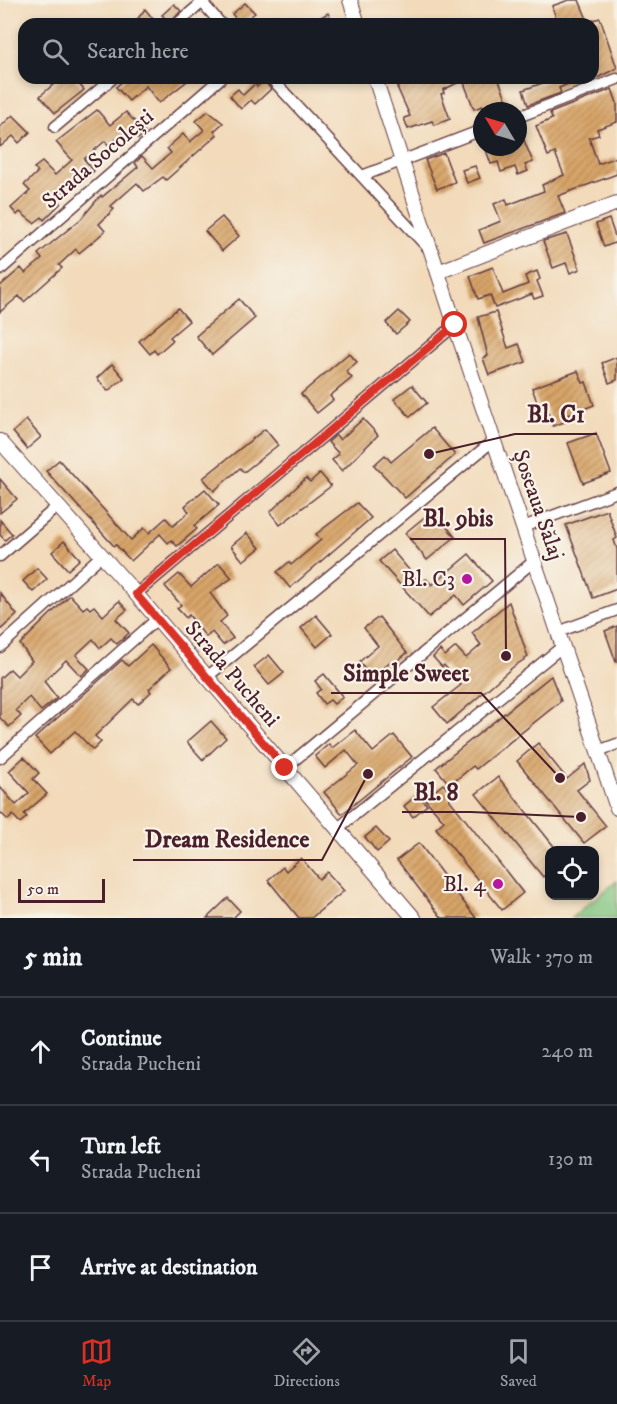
<!DOCTYPE html>
<meta charset="utf-8">
<style>
:root{--surface:#171b24;--page:#242831;--text:#f1f3f6;--muted:#9ea1a6;--line:#363941;--accent:#d93025}
body{margin:0;font-family:"IM FELL DW Pica",serif;background:var(--page);color:var(--text)}
.controls{position:absolute;right:18px;bottom:18px;display:grid;overflow:hidden;border-radius:12px;box-shadow:0 3px 9px #0003}
.controls button{width:54px;height:54px;display:grid;place-items:center;padding:0;border:0;border-bottom:2px solid var(--line);background:var(--surface);color:var(--text);font:30px sans-serif}
.compass{position:absolute;left:473px;top:102px;width:54px;height:54px;border-radius:50%;background:var(--surface);box-shadow:0 3px 9px #0003;rotate:308deg}
.scale{position:absolute;left:18px;bottom:15px;width:87px;box-sizing:border-box;padding-left:6px;border:3px solid #4a1f2b;border-top:0;font-size:16px;line-height:21px;white-space:nowrap;color:#4a1f2b;-webkit-text-stroke:4px #f7f3e8;paint-order:stroke}
.stop{position:absolute;width:18px;height:18px;margin:-14px;border:4px solid #d93025;border-radius:50%;background:#fff}
.stop.end{background:#d93025;border-color:#fff;box-shadow:0 2px 6px #0008}
.list{margin:0;padding:0;list-style:none}
h2{display:flex;justify-content:space-between;align-items:center;height:78px;margin:0;padding:0 24px;font-size:26px}
h2 small{font-size:20px;font-weight:400;color:var(--muted)}
.list li{display:grid;grid-template-columns:39px 1fr auto;gap:18px;align-items:center;box-sizing:border-box;height:108px;padding:0 24px;border-top:2px solid var(--line)}
.list b{display:block;font-size:22px;white-space:nowrap}
.list p{margin:0;font-size:20px;white-space:nowrap;color:var(--muted)}
.list em{font-size:20px;font-style:normal;color:var(--muted)}
.icon{flex:none;width:33px;height:33px;fill:none;stroke:currentColor;stroke-width:2;stroke-linecap:round;stroke-linejoin:round}
.map{position:relative;flex:none;width:617px;height:918px;overflow:hidden}
.search{position:absolute;background:var(--surface);box-shadow:0 3px 9px #0003;left:18px;right:18px;top:18px;height:66px;display:flex;align-items:center;gap:15px;box-sizing:border-box;padding:0 21px;border-radius:18px;color:var(--muted);font-size:22px}
.sheet{height:402px;background:var(--surface)}
nav{display:flex;justify-content:space-around;align-items:center;box-sizing:border-box;height:84px;border-top:2px solid var(--line);background:var(--surface);font-size:16px;color:var(--muted)}
nav a{display:grid;justify-items:center;gap:3px}
nav .on{color:var(--accent)}
.map>svg:first-child{display:block}
.green{fill:#81c580;stroke:#667256;stroke-width:1.5}
.building{fill:url(#building-hatch)}
.lines{fill:none;stroke-linecap:round;stroke-linejoin:round}
.street-casing{stroke:#633b40;stroke-width:13}
.secondary-casing{stroke:#633b40;stroke-width:16}
.street{stroke:#fff;stroke-width:10}
.secondary{stroke:#fff;stroke-width:14}
.route{stroke:#d93025;stroke-width:8}
.poi-dot{fill:#b5179e;stroke:#f7f3e8;stroke-width:2}
.labels{text-anchor:middle;dominant-baseline:central;stroke-width:4.5;stroke-linejoin:round;paint-order:stroke}
.street-label{font-size:22px;fill:#4a1f2b;stroke:#f7f3e8}
.poi-label{font-size:22px;fill:#4a1f2b;stroke:#f7f3e8;text-anchor:end}
.leader{fill:none;stroke:#4a1f2b;stroke-width:2}
.callout-dot{fill:#4a1f2b;stroke:#f7f3e8;stroke-width:2}
.callout-label{font-size:24px;text-anchor:middle;font-weight:bold;fill:#4a1f2b;stroke:#f7f3e8;stroke-width:4.5;stroke-linejoin:round;paint-order:stroke}
</style>
<div class="map">
<svg width="617" height="918" viewBox="0 0 617 918">
<defs>
<pattern id="building-hatch" width="6" height="6" patternUnits="userSpaceOnUse" patternTransform="scale(1.5)"><rect width="6" height="6" fill="#d8a569"/><path d="M-1 1l2-2M0 6l6-6M5 7l2-2" fill="none" stroke="#b18657"/></pattern>
</defs>
<rect width="100%" height="100%" fill="#f7f3e8"/>
<filter id="ink" filterUnits="userSpaceOnUse"><feTurbulence type="fractalNoise" baseFrequency=".0167" numOctaves="2"/><feDisplacementMap in="SourceGraphic" scale="12" xChannelSelector="R" yChannelSelector="G"/><feConvolveMatrix kernelMatrix="1 2 1 2 8 2 1 2 1" color-interpolation-filters="sRGB"/></filter>
<filter id="wash" filterUnits="userSpaceOnUse"><feTurbulence type="fractalNoise" baseFrequency=".008" numOctaves="4" result="noise"/><feDisplacementMap in="SourceGraphic" scale="24" xChannelSelector="R" yChannelSelector="G"/><feGaussianBlur stdDeviation="1.35" result="paint"/><feColorMatrix in="noise" values="0 0 0 0 0 0 0 0 0 0 0 0 0 0 0 0 0 1.4 0 .05"/><feComposite in="paint" operator="in"/></filter>
<g filter="url(#wash)">
<rect width="100%" height="100%" fill="#f2daba"/>
<!-- green -->
<path class="green" d="M617,881V918H571Z"/>
<g id="blocks">
<!-- building -->
<g class="building">
<path d="M569,0H579L589,24H558L552,6Z"/>
<path d="M245,3L255,13L240,24L232,14Z"/>
<path d="M174,4L181,11L170,23L162,15Z"/>
<path d="M145,9L153,19L147,24H134Z"/>
<path d="M328,13L334,24H309Z"/>
<path d="M600,18L617,68L589,82L588,78H593V20Z"/>
<path d="M61,78H74L84,90L55,113L40,96Z"/>
<path d="M126,78H191L159,103L146,86L129,101L116,87Z"/>
<path d="M418,78H498L510,108L502,111H485L483,106L474,109L463,80L443,90L444,93L441,94L450,119L434,125L432,121L408,129L404,118L410,116L397,87Z"/>
<path d="M547,78H582L559,88L561,93L528,105L523,90L548,81Z"/>
<path d="M264,81L271,89L255,104L251,100L241,109L230,96L238,89L243,95L255,84L257,87Z"/>
<path d="M612,89L617,103V122L597,129L599,135L589,138L598,164L617,157V174L558,196L565,213L484,243L479,230L501,221L494,204L506,199L508,205L544,191L542,185L564,175L555,153L548,156L536,126L552,119L550,113Z"/>
<path d="M97,110L110,125L126,112L145,133L138,139L133,134L127,140L123,134L108,145L105,141L84,159L94,171L81,183L76,177L62,189L65,193L57,199L61,203L44,220L42,217L34,223L20,212L17,215L11,208L30,191L24,185L38,172L34,168L42,162L55,175L72,160L56,142Z"/>
<path d="M208,111L223,123L214,131L217,135L166,180L163,177L144,191L137,183L111,206L114,209L99,224L105,231L96,239L79,253L76,249L59,265L62,268L24,302L19,296L0,312V286L21,268L25,273L40,261L42,259L38,254L81,219L101,195L102,197L138,167L135,163L142,156L153,168L171,153L167,148L183,134L190,142L204,130L196,121Z"/>
<path d="M13,115L30,132L19,143L13,136L0,147V127Z"/>
<path d="M518,126L533,162L525,165L528,171L518,175L515,167L501,172L498,162L491,164L485,147H518Z"/>
<path d="M444,153L455,182L437,189L425,160Z"/>
<path d="M475,166L480,178L467,183L462,170Z"/>
<path d="M222,217L239,236L222,251L205,231Z"/>
<path d="M609,219L617,242L604,247L596,224Z"/>
<path d="M567,234L580,269L570,273L566,263L553,268L543,241Z"/>
<path d="M493,267L503,294L528,284L525,276L537,271L540,279L537,281L543,296L534,299L532,294L495,308L490,295L478,299L470,276Z"/>
<path d="M239,299L255,318L212,355L196,336Z"/>
<path d="M178,308L189,321L170,337L173,340L157,354L154,350L150,354L139,341Z"/>
<path d="M399,311L410,322L396,334L386,323Z"/>
<path d="M496,312L508,348L519,344L526,362L489,375L483,358L488,356L478,317Z"/>
<path d="M349,353L357,362L346,371L352,378L330,396L333,400L317,413L301,394Z"/>
<path d="M617,357V380L609,383L602,363Z"/>
<path d="M112,364L124,378L108,391L97,378Z"/>
<path d="M578,371L583,383L586,382L594,405L568,415L570,420L553,426L546,407L540,410L532,388Z"/>
<path d="M412,385L427,403L410,417L394,399Z"/>
<path d="M363,419L378,435L342,471L332,460L339,454L328,442L336,435L340,440Z"/>
<path d="M26,420L41,437L27,449L13,432Z"/>
<path d="M432,428L455,455L405,498L374,465L385,455L391,462Z"/>
<path d="M265,429L278,445L244,472L240,468L214,491L203,478Z"/>
<path d="M596,433L611,473L583,483L568,443Z"/>
<path d="M59,460L131,540L144,528L149,533L166,518L173,526L189,512L185,506L205,489L219,505L194,526L197,529L177,546L171,540L168,543L160,534L131,561L116,545L114,546L46,471Z"/>
<path d="M320,473L331,486L280,525L270,512L306,478L310,482Z"/>
<path d="M0,479L17,499L0,513Z"/>
<path d="M357,503L371,518L290,588L277,572L289,562L291,565L321,540L316,534Z"/>
<path d="M433,510L455,537L427,560L405,533Z"/>
<path d="M607,510L617,538L614,540L617,549V589L593,598L566,525Z"/>
<path d="M0,520L12,534L5,540L0,535Z"/>
<path d="M247,533L260,548L243,561L231,546Z"/>
<path d="M64,541L80,559L68,570L52,552Z"/>
<path d="M392,550L421,584L426,579L432,585L469,554L492,581L464,605L456,595L429,617L379,561Z"/>
<path d="M219,563L232,578L210,593L227,616L220,622L233,638L223,645L212,632L206,637L189,615L186,618L177,608L181,605L165,586L179,574L191,587Z"/>
<path d="M37,568L47,579L33,592L23,581Z"/>
<path d="M0,593L17,615L0,630Z"/>
<path d="M70,595L83,609L87,606L90,609L94,606L103,616L119,601L127,610L116,619L129,633L117,644L111,638L100,648L93,639L76,655L89,669L81,676L66,660L44,681L57,698L41,711L29,697L16,710L21,716L9,727L0,718V678L10,669L17,676L32,661L20,644Z"/>
<path d="M509,602L528,657L513,667L447,724L433,707L461,685L444,665L442,667L433,657L440,650L445,656L456,647L466,658L481,645L472,633Z"/>
<path d="M316,615L332,634L317,647L301,628Z"/>
<path d="M379,617L407,653L393,664L391,661L371,677L359,662L378,646L364,628Z"/>
<path d="M617,626V662H616L605,631Z"/>
<path d="M151,645L171,668L149,689L151,692L138,704L133,699L95,736L101,742L93,750L75,731L50,754L35,738L122,660L128,666Z"/>
<path d="M269,655L284,673L269,685L254,667Z"/>
<path d="M324,674L343,697L334,704L330,700L324,704L316,693L321,689L315,681Z"/>
<path d="M551,676L561,701L476,769L473,766L450,785L436,768Z"/>
<path d="M211,721L226,738L203,760L187,742Z"/>
<path d="M355,730L373,752L394,735L412,757L342,814L324,792L358,765L346,750L325,768L315,756L329,744L332,748Z"/>
<path d="M538,743L567,779L585,764L590,780L577,790L606,826L584,843L517,761Z"/>
<path d="M24,757L39,773L33,779L47,794L24,814L27,817L20,823L13,815L8,820L0,812V787L16,805L29,793L9,771Z"/>
<path d="M498,777L557,850H549V871L543,877L476,794Z"/>
<path d="M443,784L453,796L449,799L523,893L502,910L436,828L444,821L425,799Z"/>
<path d="M418,794L427,805L413,817L404,806Z"/>
<path d="M376,828L389,842L377,852L365,837Z"/>
<path d="M419,843L446,879L476,918H442L433,907L397,860Z"/>
<path d="M301,858L319,879L327,872L344,891L311,918H299L268,880L283,867L286,871Z"/>
<path d="M228,898L240,911L233,918H207Z"/>
</g>
</g>
</g>
<g filter="url(#ink)">
<use href="#blocks" fill-opacity="0" stroke="#633b40" stroke-width="1.5"/>
<g class="lines">
<!-- street casing -->
<g class="street-casing">
<g id="street">
<path d="M200,0L221,24"/>
<path d="M177,24L205,0"/>
<path d="M271,78L429,249"/>
<path d="M518,117L617,79"/>
<path d="M55,127L113,78"/>
<path d="M362,176L482,130"/>
<path d="M0,270L221,78"/>
<path d="M523,527L617,492"/>
<path d="M0,556L58,506"/>
<path d="M136,594L455,325"/>
<path d="M558,632L617,610"/>
<path d="M0,647L102,555"/>
<path d="M207,677L494,440"/>
<path d="M598,751L617,744"/>
<path d="M0,758L157,619"/>
<path d="M285,768L534,561"/>
<path d="M337,829L563,646"/>
</g>
</g>
<!-- secondary casing -->
<g class="secondary-casing">
<g id="secondary">
<path d="M350,0L358,24"/>
<path d="M375,78L455,325L617,808"/>
<path d="M438,272L617,203"/>
<path d="M0,441L136,594L414,918"/>
</g>
</g>
<!-- street -->
<use href="#street" class="street"/>
<!-- secondary -->
<use href="#secondary" class="secondary"/>
</g>
</g>
<g class="lines" filter="url(#ink)">
<!-- route -->
<path class="route" d="M285,768L136,594L455,325"/>
</g>
<!-- markers -->
<g class="poi-dot">
<circle cx="467" cy="579" r="6"/>
<circle cx="498" cy="884" r="6"/>
</g>
<g class="labels">
<!-- street labels -->
<g class="street-label">
<text transform="translate(98 159) rotate(-41)">Strada Socolești</text>
<text transform="translate(538 505) rotate(71)">Șoseaua Sălaj</text>
<text transform="translate(232 674) rotate(49)">Strada Pucheni</text>
</g>
<!-- poi labels -->
<g class="poi-label">
<text x="455" y="579">Bl. C3</text>
<text x="486" y="884">Bl. 4</text>
</g>
</g>
<!-- callouts -->
<path class="leader" d="M429 454L515 434H597M506 656L505 539H410M560 778L481 693H331M581 817L471 812H402M368 774L322 860H133"/>
<g class="callout-dot">
<circle cx="429" cy="454" r="6"/>
<circle cx="506" cy="656" r="6"/>
<circle cx="560" cy="778" r="6"/>
<circle cx="581" cy="817" r="6"/>
<circle cx="368" cy="774" r="6"/>
</g>
<g class="callout-label">
<text x="556" y="422">Bl. C1</text>
<text x="458" y="526">Bl. 9bis</text>
<text x="406" y="681">Simple Sweet</text>
<text x="436" y="800">Bl. 8</text>
<text x="227" y="847">Dream Residence</text>
</g>
</svg>
<div class="controls">
<button><svg class="icon" aria-label="locate" viewBox="0 0 24 24"><circle cx="12" cy="12" r="6"/><path d="M12 2v4M12 18v4M2 12h4M18 12h4"/></svg></button>
</div>
<svg class="compass" viewBox="-18 -18 36 36"><path d="M0-13l5 13h-10z" fill="#e53935"/><path d="M0 13l5-13h-10z" fill="#9ea1a6"/></svg>
<div class="scale">50 m</div>
<div class="stop" style="left:455px;top:325px"></div>
<div class="stop end" style="left:285px;top:768px"></div>
<div class="search"><svg class="icon" aria-label="search" viewBox="0 0 24 24"><circle cx="10" cy="10" r="6"/><path d="M15 15l6 6"/></svg>Search here</div>
</div>
<section class="sheet">
<h2>5 min<small>Walk · 370 m</small></h2>
<ul class="list">
<li><svg class="icon" aria-label="ahead" viewBox="0 0 24 24"><path d="M12 20V5M6 11l6-6 6 6"/></svg><div><b>Continue</b><p>Strada Pucheni</p></div><em>240 m</em></li>
<li><svg class="icon" aria-label="left" viewBox="0 0 24 24"><path d="M17 20v-9H6M10 6l-5 5 5 5"/></svg><div><b>Turn left</b><p>Strada Pucheni</p></div><em>130 m</em></li>
<li><svg class="icon" aria-label="arrive" viewBox="0 0 24 24"><path d="M6 21V4h12l-3 4 3 4H6"/></svg><div><b>Arrive at destination</b></div></li>
</ul>
</section>
<nav>
<a class="on"><svg class="icon" aria-label="map" viewBox="0 0 24 24"><path d="M3 6l6-2 6 2 6-2v14l-6 2-6-2-6 2zM9 4v14M15 6v14"/></svg>Map</a>
<a><svg class="icon" aria-label="directions" viewBox="0 0 24 24"><path d="M12 3l9 9-9 9-9-9zM9 14v-3h6M13 9l2 2-2 2"/></svg>Directions</a>
<a><svg class="icon" aria-label="saved" viewBox="0 0 24 24"><path d="M7 4h10v16l-5-4-5 4z"/></svg>Saved</a>
</nav>
